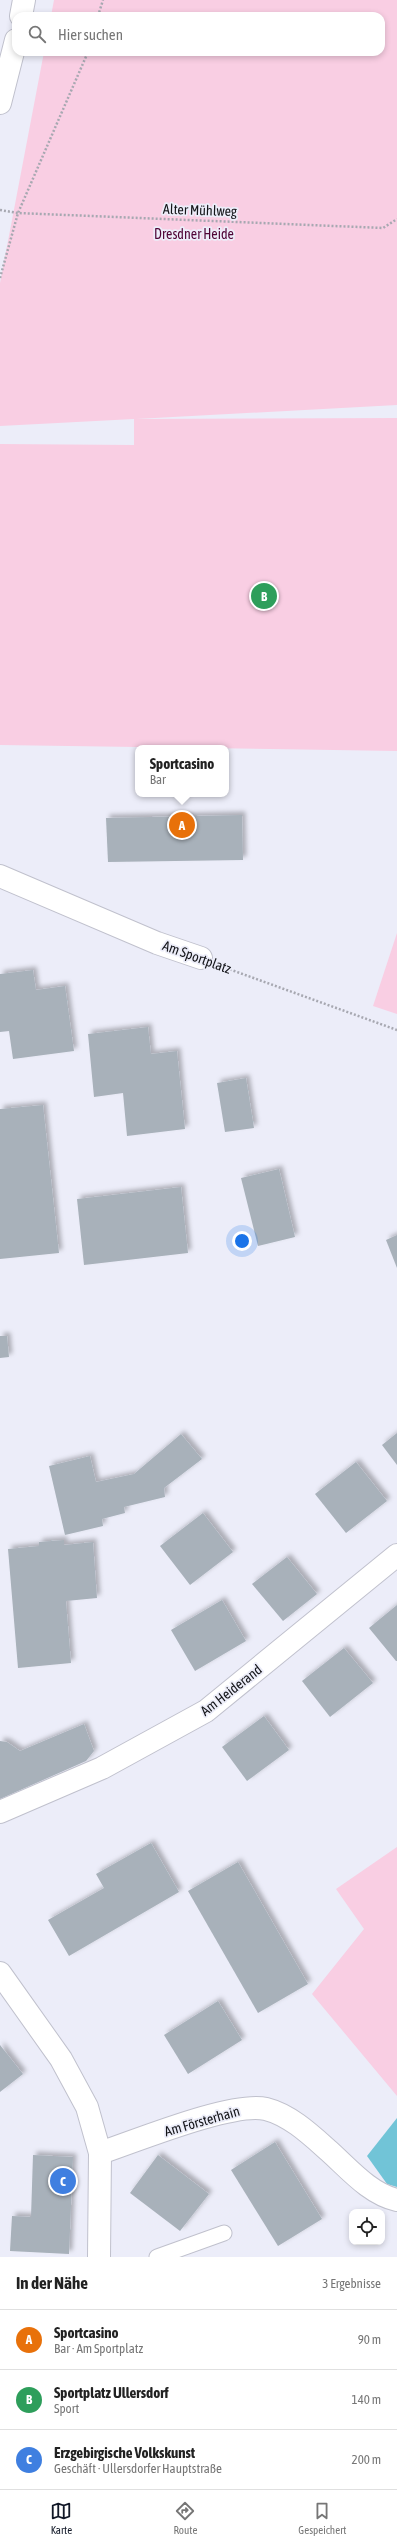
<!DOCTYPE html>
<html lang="de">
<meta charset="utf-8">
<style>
:root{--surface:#fff;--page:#f6f6f6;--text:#222;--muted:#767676;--line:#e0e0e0;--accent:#111827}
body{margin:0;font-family:"Asap Condensed",sans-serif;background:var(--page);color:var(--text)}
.controls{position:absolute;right:12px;bottom:12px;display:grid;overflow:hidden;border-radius:8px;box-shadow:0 2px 6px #0003}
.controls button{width:36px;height:36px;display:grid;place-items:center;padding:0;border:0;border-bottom:1px solid var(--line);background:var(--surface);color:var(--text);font:20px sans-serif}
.you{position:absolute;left:242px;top:1241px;width:14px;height:14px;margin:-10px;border:3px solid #fff;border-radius:50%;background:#1a73e8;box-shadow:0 0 0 6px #1a73e833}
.badge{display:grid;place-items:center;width:26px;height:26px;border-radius:50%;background:var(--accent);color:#fff;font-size:13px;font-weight:700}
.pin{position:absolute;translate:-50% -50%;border:2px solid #fff;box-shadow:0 1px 4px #0006}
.popup{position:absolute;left:135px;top:745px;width:94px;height:52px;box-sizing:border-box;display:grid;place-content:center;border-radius:8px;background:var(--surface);filter:drop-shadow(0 1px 3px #0005);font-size:13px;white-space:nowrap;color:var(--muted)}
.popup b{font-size:15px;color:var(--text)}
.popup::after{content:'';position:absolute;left:50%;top:100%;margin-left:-8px;border:8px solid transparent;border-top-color:var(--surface)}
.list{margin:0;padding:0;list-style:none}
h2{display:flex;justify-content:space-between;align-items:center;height:52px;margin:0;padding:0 16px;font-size:17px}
h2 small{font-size:13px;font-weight:400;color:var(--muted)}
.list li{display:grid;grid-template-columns:26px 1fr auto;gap:12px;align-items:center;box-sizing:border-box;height:60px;padding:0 16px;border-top:1px solid var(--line)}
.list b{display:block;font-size:15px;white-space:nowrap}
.list p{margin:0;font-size:13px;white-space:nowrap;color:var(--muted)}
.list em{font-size:13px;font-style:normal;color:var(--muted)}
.icon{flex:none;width:22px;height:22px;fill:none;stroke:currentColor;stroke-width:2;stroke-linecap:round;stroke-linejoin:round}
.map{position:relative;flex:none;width:397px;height:2257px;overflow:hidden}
.search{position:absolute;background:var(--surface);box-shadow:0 2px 6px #0003;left:12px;right:12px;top:12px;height:44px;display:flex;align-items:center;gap:10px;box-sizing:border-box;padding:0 14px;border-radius:12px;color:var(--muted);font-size:15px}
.sheet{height:232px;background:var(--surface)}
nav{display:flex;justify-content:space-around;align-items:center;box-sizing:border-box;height:56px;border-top:1px solid var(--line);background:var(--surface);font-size:11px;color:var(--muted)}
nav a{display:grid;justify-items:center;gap:2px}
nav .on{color:var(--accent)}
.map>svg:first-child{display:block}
.green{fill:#f9cee3}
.water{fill:#71c4d7}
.building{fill:#a8b1ba;filter:url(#shadow)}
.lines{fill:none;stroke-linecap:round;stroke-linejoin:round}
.service-casing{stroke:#c0c1cd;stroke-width:17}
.minor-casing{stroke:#c0c1cd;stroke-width:24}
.secondary-casing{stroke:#c0c1cd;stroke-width:24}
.path{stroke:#a7a8b1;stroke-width:2.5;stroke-dasharray:2 2;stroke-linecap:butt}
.service{stroke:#fff;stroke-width:15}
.minor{stroke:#fff;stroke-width:22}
.secondary{stroke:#fff;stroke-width:22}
.labels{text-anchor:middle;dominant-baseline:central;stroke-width:3.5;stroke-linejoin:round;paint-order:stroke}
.street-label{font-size:14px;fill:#141519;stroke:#ecedf9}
.park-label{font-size:14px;fill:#4f0436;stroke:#ecedf9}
</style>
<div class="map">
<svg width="397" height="2257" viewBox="0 0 397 2257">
<defs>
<filter id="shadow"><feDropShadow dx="3.5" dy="-3.5" stdDeviation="2" flood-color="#0004"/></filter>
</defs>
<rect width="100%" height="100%" fill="#ecedf9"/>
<!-- green -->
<g class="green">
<path d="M54,0H397V405L136,419L397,418V751L0,745V444L134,445V419L0,426V283L44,52H381V16H51Z"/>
<path d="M397,933V1014L373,1006Z"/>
<path d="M397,1847V2096L312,1994L364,1929L336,1889Z"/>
</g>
<!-- water -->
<path class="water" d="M397,2118V2187L387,2184L367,2156Z"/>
<!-- building -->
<g class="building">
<path d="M242,815L243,860L108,862L106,818Z"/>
<path d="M33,970L36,990L65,986L74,1051L13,1059L9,1031L0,1032V974Z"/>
<path d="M148,1027L151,1054L177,1051L185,1129L127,1136L123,1093L94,1097L88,1034Z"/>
<path d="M246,1078L254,1128L225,1132L217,1083Z"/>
<path d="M43,1105L59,1253L0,1259V1109Z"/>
<path d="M279,1169L295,1237L258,1246L241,1178Z"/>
<path d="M181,1187L188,1253L84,1265L77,1199Z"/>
<path d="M397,1235V1268L386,1240Z"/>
<path d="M0,1336H7L9,1357L0,1358Z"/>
<path d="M397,1433V1465L382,1445Z"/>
<path d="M181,1434L202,1459L164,1488L165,1497L124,1507L125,1513L102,1519L103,1526L65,1535L49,1466L90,1456L96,1482L134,1474Z"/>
<path d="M356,1462L387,1501L346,1533L315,1494Z"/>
<path d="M203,1513L233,1552L190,1585L160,1546Z"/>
<path d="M64,1540V1545L93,1542L97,1598L66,1601L71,1663L18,1668L8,1549L39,1546V1542Z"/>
<path d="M287,1557L317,1594L283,1621L252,1584Z"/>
<path d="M222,1600L246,1641L195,1671L171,1630Z"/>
<path d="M397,1605V1661H396L369,1628Z"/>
<path d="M344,1648L373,1683L330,1717L302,1681Z"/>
<path d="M264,1716L289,1750L247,1781L222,1747Z"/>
<path d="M84,1724L94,1751L86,1761L0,1799V1741L7,1742L20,1751Z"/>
<path d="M151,1843L179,1892L69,1956L48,1920L104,1888L96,1874Z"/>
<path d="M238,1862L308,1984L258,2013L188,1891Z"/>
<path d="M218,2001L242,2040L188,2074L164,2035Z"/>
<path d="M0,2045L23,2074L0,2092Z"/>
<path d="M275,2142L322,2219L278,2246L231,2170Z"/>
<path d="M33,2155L73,2157L69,2254L10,2251L12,2216L31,2217Z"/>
<path d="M158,2155L209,2194L180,2231L130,2193Z"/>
</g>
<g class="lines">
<!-- service casing -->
<g class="service-casing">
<path id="service" d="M157,2257L224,2233"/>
</g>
<!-- minor casing -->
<g class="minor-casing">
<g id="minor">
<path d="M0,876L157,943L201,958"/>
<path d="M0,1812L102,1768L206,1711L397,1555"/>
<path d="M100,2153C136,2141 233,2101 266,2109C290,2115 311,2135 329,2151C349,2169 370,2194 397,2200"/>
</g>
</g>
<!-- secondary casing -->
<g class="secondary-casing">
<g id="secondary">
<path d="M21,16L24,0"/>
<path d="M0,103L16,40"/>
<path d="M0,1973L61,2059L87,2107L100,2153L99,2257"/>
</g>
</g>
<!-- path -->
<g class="path">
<path d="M98,16L103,0"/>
<path d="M0,210L18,213L383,228L397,219"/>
<path d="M0,278L18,213L88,52"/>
<path d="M226,968L397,1030"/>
</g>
<!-- service -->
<use href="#service" class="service"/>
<!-- minor -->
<use href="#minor" class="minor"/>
<!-- secondary -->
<use href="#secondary" class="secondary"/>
</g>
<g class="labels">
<!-- street labels -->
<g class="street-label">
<text transform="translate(200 210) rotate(2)">Alter Mühlweg</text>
<text transform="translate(197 957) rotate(20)">Am Sportplatz</text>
<text transform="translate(231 1690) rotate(-38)">Am Heiderand</text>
<text transform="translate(202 2121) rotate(-16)">Am Försterhain</text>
</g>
<!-- park labels -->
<g class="park-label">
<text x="194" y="234">Dresdner Heide</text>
</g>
</g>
</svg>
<div class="controls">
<button><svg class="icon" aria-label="locate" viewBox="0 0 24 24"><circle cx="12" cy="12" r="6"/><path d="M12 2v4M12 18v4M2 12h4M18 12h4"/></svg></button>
</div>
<div class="you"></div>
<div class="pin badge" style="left:182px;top:825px;background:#e8710a">A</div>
<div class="popup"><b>Sportcasino</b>Bar</div>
<div class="pin badge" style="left:264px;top:596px;background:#2e9e5b">B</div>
<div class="pin badge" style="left:63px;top:2181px;background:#3f7fe0">C</div>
<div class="search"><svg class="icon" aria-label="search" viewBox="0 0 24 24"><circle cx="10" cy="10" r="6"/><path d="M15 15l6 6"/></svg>Hier suchen</div>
</div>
<section class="sheet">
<h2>In der Nähe<small>3 Ergebnisse</small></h2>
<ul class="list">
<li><span class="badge" style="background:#e8710a">A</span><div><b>Sportcasino</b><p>Bar · Am Sportplatz</p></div><em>90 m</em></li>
<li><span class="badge" style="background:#2e9e5b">B</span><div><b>Sportplatz Ullersdorf</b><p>Sport</p></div><em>140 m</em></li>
<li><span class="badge" style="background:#3f7fe0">C</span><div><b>Erzgebirgische Volkskunst</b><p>Geschäft · Ullersdorfer Hauptstraße</p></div><em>200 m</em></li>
</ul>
</section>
<nav>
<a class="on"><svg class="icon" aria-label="map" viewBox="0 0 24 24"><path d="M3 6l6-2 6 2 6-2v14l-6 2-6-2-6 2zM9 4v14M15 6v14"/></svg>Karte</a>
<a><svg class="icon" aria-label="directions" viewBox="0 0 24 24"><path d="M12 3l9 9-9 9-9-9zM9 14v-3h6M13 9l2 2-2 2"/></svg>Route</a>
<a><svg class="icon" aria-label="saved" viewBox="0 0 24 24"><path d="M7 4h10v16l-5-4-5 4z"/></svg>Gespeichert</a>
</nav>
